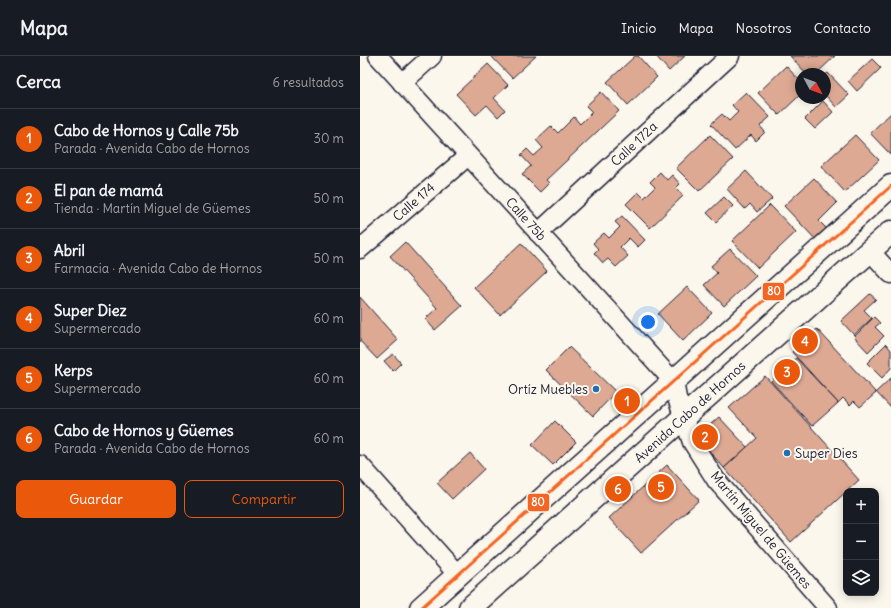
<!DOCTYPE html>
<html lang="es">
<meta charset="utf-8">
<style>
:root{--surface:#171b24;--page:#20242c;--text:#f1f3f6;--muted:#9ea1a6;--line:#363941;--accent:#ea580c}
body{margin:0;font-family:Delius,sans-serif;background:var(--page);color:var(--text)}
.controls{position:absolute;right:12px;bottom:12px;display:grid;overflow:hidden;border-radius:8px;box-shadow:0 2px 10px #0003}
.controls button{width:36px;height:36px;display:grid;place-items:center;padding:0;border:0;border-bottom:1px solid var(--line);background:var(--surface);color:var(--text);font:20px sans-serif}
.compass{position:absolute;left:435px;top:12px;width:36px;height:36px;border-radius:50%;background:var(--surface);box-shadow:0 2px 10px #0003;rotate:131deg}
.you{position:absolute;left:288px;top:266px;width:14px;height:14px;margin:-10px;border:3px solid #fff;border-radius:50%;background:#1a73e8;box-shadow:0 0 0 6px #1a73e833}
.badge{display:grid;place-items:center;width:26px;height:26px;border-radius:50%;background:var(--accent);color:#fff;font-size:13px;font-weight:700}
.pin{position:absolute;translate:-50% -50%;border:2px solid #fff;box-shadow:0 1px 4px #0006}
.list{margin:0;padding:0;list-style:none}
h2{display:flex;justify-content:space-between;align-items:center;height:52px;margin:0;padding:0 16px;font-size:17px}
h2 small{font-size:13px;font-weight:400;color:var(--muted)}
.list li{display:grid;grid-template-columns:26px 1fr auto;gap:12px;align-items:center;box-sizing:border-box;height:60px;padding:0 16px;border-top:1px solid var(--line)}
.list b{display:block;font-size:15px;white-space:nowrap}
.list p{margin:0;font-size:13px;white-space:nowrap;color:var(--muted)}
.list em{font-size:13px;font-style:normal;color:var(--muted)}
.actions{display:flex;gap:8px;padding:12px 16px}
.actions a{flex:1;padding:9px 0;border:1px solid var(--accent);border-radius:8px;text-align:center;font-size:14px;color:var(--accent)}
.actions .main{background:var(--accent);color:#fff}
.icon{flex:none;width:22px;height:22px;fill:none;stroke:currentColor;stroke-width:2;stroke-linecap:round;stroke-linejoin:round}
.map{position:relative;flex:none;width:531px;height:552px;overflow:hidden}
header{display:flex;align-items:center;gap:24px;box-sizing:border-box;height:56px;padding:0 20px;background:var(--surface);border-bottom:1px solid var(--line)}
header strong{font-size:19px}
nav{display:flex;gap:22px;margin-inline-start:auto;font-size:14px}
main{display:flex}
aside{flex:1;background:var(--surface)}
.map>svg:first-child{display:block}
.building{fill:#dea993;stroke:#22223b}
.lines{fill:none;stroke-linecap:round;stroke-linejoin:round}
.minor-casing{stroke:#22223b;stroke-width:21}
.primary-casing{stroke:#22223b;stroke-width:25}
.minor{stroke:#fbf7ec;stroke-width:18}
.primary{stroke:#fbf7ec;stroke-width:22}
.bus-1-casing{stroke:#fbf7ec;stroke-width:6}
.bus-1{stroke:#f26522;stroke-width:3}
.poi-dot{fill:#1f6fb2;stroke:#fbf7ec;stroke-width:1.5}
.labels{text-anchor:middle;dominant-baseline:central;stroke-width:4;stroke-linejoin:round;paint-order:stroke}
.street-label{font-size:13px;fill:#22223b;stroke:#fbf7ec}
.poi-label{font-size:13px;fill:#22223b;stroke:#fbf7ec;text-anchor:end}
.line-badge{stroke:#fbf7ec;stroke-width:1.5}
.badge-label{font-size:11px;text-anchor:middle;font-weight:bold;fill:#fff}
</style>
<header>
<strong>Mapa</strong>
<nav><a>Inicio</a><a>Mapa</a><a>Nosotros</a><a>Contacto</a></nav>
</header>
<main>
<aside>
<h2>Cerca<small>6 resultados</small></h2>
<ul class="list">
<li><span class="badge">1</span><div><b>Cabo de Hornos y Calle 75b</b><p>Parada · Avenida Cabo de Hornos</p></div><em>30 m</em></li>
<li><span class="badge">2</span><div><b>El pan de mamá</b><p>Tienda · Martín Miguel de Güemes</p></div><em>50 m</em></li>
<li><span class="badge">3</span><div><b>Abril</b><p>Farmacia · Avenida Cabo de Hornos</p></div><em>50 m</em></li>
<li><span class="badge">4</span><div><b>Super Diez</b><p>Supermercado</p></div><em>60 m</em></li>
<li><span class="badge">5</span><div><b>Kerps</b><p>Supermercado</p></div><em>60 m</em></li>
<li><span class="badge">6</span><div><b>Cabo de Hornos y Güemes</b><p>Parada · Avenida Cabo de Hornos</p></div><em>60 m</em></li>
</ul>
<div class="actions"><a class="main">Guardar</a><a>Compartir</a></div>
</aside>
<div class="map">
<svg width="531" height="552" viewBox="0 0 531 552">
<rect width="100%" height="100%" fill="#fbf7ec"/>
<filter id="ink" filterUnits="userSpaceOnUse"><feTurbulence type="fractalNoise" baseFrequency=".025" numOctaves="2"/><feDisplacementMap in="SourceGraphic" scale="8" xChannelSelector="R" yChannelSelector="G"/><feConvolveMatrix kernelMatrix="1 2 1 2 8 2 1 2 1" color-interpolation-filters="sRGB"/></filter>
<g filter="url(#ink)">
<!-- building -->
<g class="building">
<path d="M131,0H176L152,22Z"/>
<path d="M275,0H278L297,21L268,49L247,26Z"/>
<path d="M296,0H325L309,15Z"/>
<path d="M430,0H475L456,18H447Z"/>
<path d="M512,3L521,12L497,35L488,25Z"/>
<path d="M128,8L148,29L134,42L145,54L138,61L127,49L116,59L96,38Z"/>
<path d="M426,10L441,26V38L419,59L398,37Z"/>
<path d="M468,17L489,39L476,51L465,39V19Z"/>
<path d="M241,36L259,55L186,124L189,127L180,136L162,118L171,110L161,99L167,93L174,100L183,92L176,84L191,70L198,77L214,61L220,68L232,56L226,50Z"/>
<path d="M386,36L410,61L400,70L405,76L396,85L391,79L375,94L351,68L362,58L369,65L378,56L372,49Z"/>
<path d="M463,45L473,56L455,73L445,63Z"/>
<path d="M531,57V99L510,77Z"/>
<path d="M350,79L373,103L339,135L316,112Z"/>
<path d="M495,79L519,104L485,136L461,110Z"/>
<path d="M386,115L412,143L397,156L390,148L385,153L367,133Z"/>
<path d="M300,116L307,124L312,119L320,128L316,132L323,140L290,172L266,148L278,136L284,142L295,131L290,126Z"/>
<path d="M454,122L477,147L459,165L469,175L458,186L424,150Z"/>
<path d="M364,141L373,150L356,166L347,157Z"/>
<path d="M410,149L436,176L398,212L372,185Z"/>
<path d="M262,160L285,184L278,191L269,182L260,191L268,200L256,211L248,203L243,207L234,197L238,193L233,187L244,177L249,182L260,171L255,166Z"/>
<path d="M45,186L102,250L75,274L65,263L77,252L30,200Z"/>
<path d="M161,187L187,215L140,259L114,231Z"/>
<path d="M370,193L396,220L364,250L344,229L357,217L351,210Z"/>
<path d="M327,231L352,257L323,285L298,258Z"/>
<path d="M510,238L516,243L504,254L512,262L494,279L481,265Z"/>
<path d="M0,241L38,284L17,303L0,285Z"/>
<path d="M514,261L520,267L515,271L524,280L508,296L494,281Z"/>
<path d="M457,273L516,337L500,351L494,345L490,349L483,342L478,347L432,296Z"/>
<path d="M526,288L531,294V312L522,322L507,307Z"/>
<path d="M209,291L256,336L233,360L186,314Z"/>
<path d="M33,298L41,307L33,315L24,305Z"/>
<path d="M436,302L478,347L452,370L411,325Z"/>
<path d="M405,320L499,424L431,486L364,412L397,382L369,352Z"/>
<path d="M531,322V350L530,351L516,336Z"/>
<path d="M359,361L387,391L364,412L341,386L342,376Z"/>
<path d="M195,365L216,386L193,409L172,389Z"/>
<path d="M110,397L124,413L92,443L77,427Z"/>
<path d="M307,409L339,444L281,497L249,462Z"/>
</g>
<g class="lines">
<!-- minor casing -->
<g class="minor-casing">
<g id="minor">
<path d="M18,0L314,326L317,342L332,386L356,424L468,552"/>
<path d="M42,27L72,0"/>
<path d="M178,177L370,0"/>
<path d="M0,193L108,100"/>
<path d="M510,195L531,218"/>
<path d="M0,409L98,519"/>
</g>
</g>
<!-- primary casing -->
<g class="primary-casing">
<g id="primary">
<path d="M61,552L531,130"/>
<path d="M110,552L531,176"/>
</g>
</g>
<!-- minor -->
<use href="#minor" class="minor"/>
<!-- primary -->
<use href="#primary" class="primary"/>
<!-- bus-1 casing -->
<g class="bus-1-casing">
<path id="bus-1" d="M61,552L531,130"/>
</g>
<!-- bus-1 -->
<use href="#bus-1" class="bus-1"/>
</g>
</g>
<!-- markers -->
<g class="poi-dot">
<circle cx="236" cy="333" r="4"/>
<circle cx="427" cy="397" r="4"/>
</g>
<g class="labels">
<!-- street labels -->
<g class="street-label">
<text transform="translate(274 88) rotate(-43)">Calle 172a</text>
<text transform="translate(54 146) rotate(-41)">Calle 174</text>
<text transform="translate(166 163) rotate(48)">Calle 75b</text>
<text transform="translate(330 356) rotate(-42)">Avenida Cabo de Hornos</text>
<text transform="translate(401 474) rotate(50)">Martín Miguel de Güemes</text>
</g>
<!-- poi labels -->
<g class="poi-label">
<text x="228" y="333">Ortíz Muebles</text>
<text x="435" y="397" text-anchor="start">Super Dies</text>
</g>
</g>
<g class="line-badge">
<rect x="402" y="226" width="23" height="19" rx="4" fill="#f26522"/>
<rect x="167" y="437" width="23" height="19" rx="4" fill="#f26522"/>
</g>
<g class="badge-label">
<text x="414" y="239">80</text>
<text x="178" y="450">80</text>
</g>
</svg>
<div class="controls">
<button>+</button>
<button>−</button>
<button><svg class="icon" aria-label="layers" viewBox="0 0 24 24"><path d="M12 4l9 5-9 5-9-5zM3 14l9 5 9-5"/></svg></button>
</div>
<svg class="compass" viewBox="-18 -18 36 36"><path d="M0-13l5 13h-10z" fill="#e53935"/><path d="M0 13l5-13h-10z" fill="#9ea1a6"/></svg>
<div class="you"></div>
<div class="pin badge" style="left:267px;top:345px">1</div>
<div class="pin badge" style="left:345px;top:381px">2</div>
<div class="pin badge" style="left:427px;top:316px">3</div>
<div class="pin badge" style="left:445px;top:285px">4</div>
<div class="pin badge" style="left:301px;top:431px">5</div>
<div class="pin badge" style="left:258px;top:433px">6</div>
</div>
</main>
